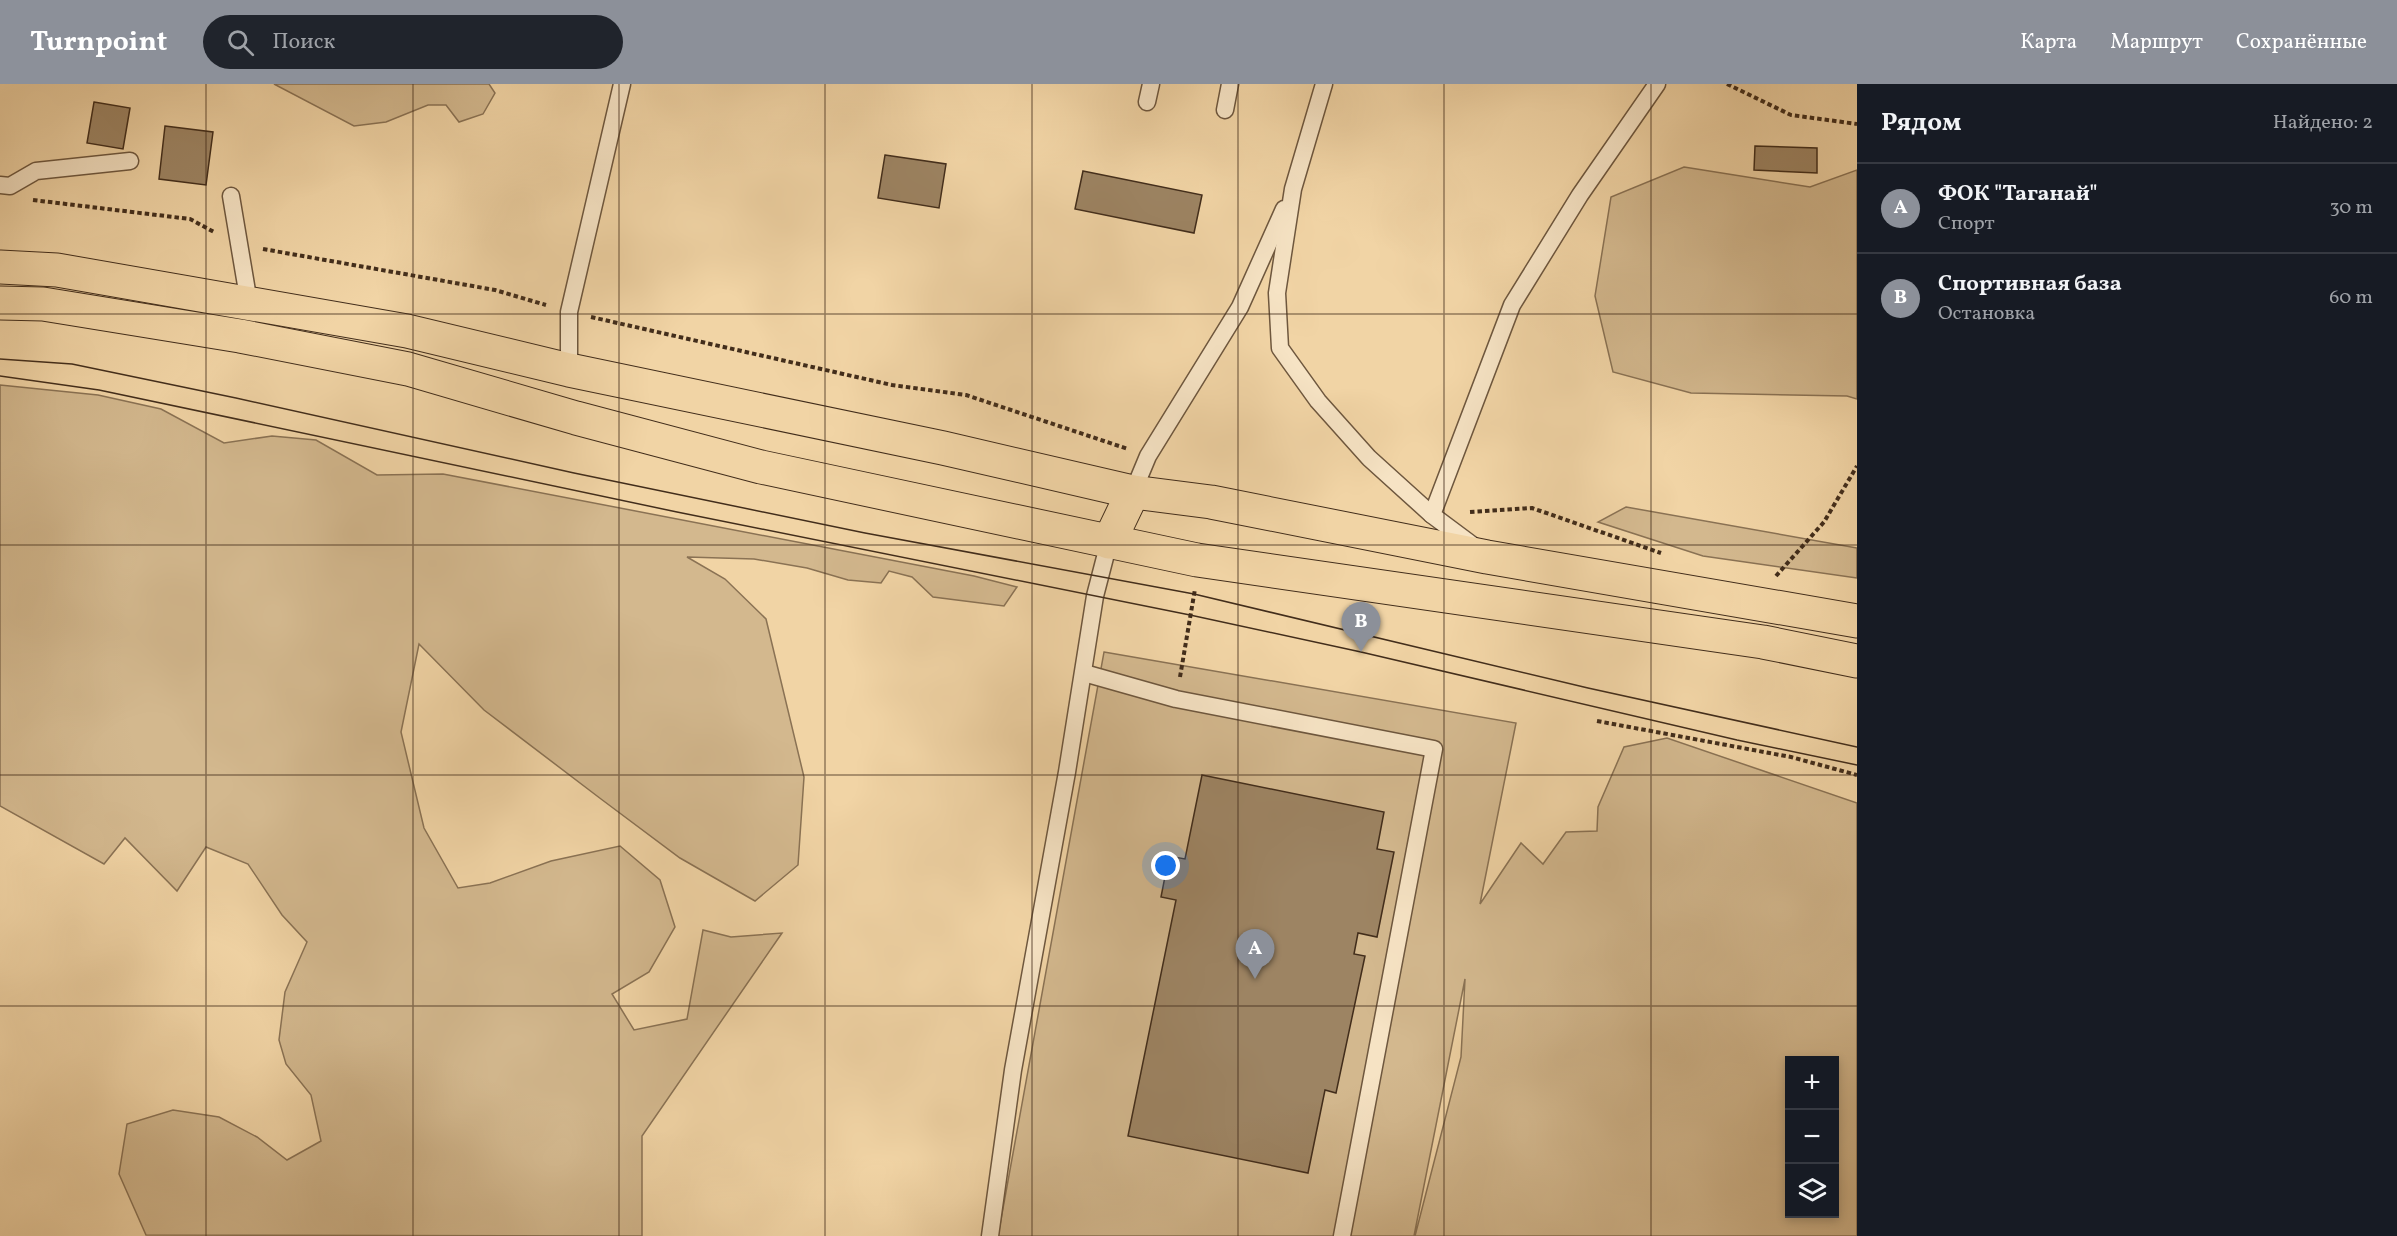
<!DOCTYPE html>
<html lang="ru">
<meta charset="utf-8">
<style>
:root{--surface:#171b24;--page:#20242c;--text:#f1f3f6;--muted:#9ea1a6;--line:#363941;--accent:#8c9099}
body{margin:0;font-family:Vollkorn,serif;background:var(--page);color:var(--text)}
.controls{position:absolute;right:18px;bottom:18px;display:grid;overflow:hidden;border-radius:0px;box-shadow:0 3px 9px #0003}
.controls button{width:54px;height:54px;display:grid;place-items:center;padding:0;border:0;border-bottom:2px solid var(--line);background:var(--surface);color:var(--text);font:30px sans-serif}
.you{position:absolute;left:1166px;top:782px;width:21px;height:21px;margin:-15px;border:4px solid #fff;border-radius:50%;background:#1a73e8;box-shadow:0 0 0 9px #1a73e833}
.badge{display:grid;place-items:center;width:39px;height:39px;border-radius:50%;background:var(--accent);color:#fff;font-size:20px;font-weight:700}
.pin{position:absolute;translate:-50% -50px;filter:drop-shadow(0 2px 3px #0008)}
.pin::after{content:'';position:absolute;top:32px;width:21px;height:18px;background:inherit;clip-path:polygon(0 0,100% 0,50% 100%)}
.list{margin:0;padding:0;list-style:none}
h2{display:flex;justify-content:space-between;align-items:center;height:78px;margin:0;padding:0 24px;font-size:26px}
h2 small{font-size:20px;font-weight:400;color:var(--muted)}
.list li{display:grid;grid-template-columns:39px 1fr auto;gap:18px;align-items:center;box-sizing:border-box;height:90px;padding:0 24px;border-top:2px solid var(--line)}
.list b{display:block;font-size:22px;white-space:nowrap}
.list p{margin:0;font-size:20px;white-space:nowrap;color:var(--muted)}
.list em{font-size:20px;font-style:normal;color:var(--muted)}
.icon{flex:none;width:33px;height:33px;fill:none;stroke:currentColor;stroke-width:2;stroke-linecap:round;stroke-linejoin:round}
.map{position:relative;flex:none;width:1857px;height:1152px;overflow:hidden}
header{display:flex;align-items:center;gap:36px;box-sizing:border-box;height:84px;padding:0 30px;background:var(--accent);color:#fff}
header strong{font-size:28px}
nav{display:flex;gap:33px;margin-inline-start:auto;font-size:21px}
.search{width:420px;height:54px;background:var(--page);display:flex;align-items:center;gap:15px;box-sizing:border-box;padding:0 21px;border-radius:33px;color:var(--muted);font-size:22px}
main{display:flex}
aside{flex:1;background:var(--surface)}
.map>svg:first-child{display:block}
.green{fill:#d3b88e;stroke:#8a7254;stroke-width:1.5;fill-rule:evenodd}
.building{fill:#9d8463;stroke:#422d1b;stroke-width:1.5}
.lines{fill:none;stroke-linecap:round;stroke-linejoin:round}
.lane-casing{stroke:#6e573e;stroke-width:19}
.primary-casing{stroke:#422d1b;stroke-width:35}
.path{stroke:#422d1b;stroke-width:4;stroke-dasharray:4.5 3;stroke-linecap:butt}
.lane{stroke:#f6e3c4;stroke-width:16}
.primary{stroke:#f1d4a5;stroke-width:33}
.tram{stroke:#422d1b;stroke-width:1.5}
.grid{fill:none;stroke:#422d1b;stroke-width:1.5;stroke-opacity:0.55}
</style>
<header>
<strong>Turnpoint</strong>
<div class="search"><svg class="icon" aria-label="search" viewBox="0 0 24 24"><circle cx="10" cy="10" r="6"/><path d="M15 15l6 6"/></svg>Поиск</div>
<nav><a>Карта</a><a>Маршрут</a><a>Сохранённые</a></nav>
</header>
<main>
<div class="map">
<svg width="1857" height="1152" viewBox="0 0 1857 1152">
<rect width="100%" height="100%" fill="#f1d4a5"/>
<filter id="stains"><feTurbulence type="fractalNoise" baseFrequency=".00333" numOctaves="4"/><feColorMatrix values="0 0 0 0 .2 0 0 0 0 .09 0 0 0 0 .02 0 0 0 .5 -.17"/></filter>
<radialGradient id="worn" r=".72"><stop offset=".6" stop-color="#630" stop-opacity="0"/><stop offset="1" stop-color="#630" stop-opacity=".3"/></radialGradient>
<!-- green -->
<g class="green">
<path d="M274,0H489L495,9L483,30L459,38L446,21H428L386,38L354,42Z"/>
<path d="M1684,83L1810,103L1857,86V315L1847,312L1691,309L1613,288L1595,212L1611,113Z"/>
<path d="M0,301L98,311L161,325L224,359L272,352L316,356L377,391L443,390L974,492L1017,503L1004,522L933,513L912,493L889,487L881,499L848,496L807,484L754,475L687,473L725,495L766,535L804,693L798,781L755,817L680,774L601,715L484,626L419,560L401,648L424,744L458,804L490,799L551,777L620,762L660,796L675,843L649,888L612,910L634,946L687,935L703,846L731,853L782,849L642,1052V1152L146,1151L119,1090L127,1040L173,1026L219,1033L257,1053L287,1076L321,1057L311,1011L286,980L279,956L285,908L307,858L282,831L248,780L206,763L177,807L125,754L104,780L0,722Z"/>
<path d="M1626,423L1857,464V494L1703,472L1598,438Z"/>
<path d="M1104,568L1516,639L1480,820L1521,759L1543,780L1566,748L1597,747L1598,723L1624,663L1667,654L1857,719V1152H1415L1461,973L1465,895L1414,1152H998ZM1790,976H1834V1130H1790Z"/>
</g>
<!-- building -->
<g class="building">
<path d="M94,18L130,24L123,65L87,59Z"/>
<path d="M165,42L213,48L206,101L159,95Z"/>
<path d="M1755,62L1817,64V89L1754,86Z"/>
<path d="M885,71L946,80L939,124L878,114Z"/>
<path d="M1083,87L1202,111L1194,149L1075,125Z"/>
<path d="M1202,691L1384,728L1377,765L1394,768L1377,853L1358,849L1354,870L1365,872L1336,1009L1325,1006L1308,1089L1128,1052L1176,816L1161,813L1169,772L1185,775Z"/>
</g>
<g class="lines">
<!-- lane casing -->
<g class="lane-casing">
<g id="lane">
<path d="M1324,0L1293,105L1277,209L1280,264L1318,317L1369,374L1432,431"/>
<path d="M1147,18L1151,0"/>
<path d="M1225,26L1230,0"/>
<path d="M0,101L10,102L36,87L130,77"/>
<path d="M231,112L249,219"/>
<path d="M569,286V228L622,0"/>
<path d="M1133,408L1148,372L1240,223L1284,125"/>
<path d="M1475,463L1432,431L1512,221L1580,111L1657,0"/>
<path d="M1084,589L1176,615L1434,665L1342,1152"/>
<path d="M990,1152L1013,986L1067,688L1095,512L1109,458"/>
</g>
</g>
<!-- primary casing -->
<g class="primary-casing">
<g id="primary">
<path d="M0,183L57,186L407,247L569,286L943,364L1133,408L1211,418L1487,473L1857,537"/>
<path d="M0,219L43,220L240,252L408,285L576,334L761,383L1197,476L1763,558L1857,577"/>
<path d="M1109,458L1133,408"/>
</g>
</g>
<!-- path -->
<g class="path">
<path d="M1727,0L1791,31L1857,40"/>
<path d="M33,116L190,135L214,148"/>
<path d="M263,165L495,206L546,221"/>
<path d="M591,233L892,301L966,311L1128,365"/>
<path d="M1470,428L1532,424L1661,469"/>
<path d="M1776,492L1824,438L1857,382"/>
<path d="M1180,593L1195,505"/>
<path d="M1597,637L1791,673L1857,691"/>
</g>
<!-- lane -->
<use href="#lane" class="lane"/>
<!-- primary -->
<use href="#primary" class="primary"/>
<!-- tram -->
<g class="tram">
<path d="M0,275L72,280L236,314L574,389L865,449L1194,510L1588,604L1857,663"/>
<path d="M0,292L99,306L677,428L1190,531L1361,568L1737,656L1857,681"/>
</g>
</g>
<!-- grid -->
<path class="grid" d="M206,0V1152M413,0V1152M619,0V1152M825,0V1152M1032,0V1152M1238,0V1152M1444,0V1152M1651,0V1152M0,230H1857M0,461H1857M0,691H1857M0,922H1857"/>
<rect width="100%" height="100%" filter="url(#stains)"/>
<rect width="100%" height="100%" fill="url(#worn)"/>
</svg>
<div class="controls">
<button>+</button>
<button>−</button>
<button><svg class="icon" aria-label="layers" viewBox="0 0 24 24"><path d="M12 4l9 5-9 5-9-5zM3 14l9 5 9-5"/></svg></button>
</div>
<div class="you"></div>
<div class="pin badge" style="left:1255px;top:895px">A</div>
<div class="pin badge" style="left:1361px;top:568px">B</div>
</div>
<aside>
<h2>Рядом<small>Найдено: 2</small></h2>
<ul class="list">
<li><span class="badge">A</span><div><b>ФОК &quot;Таганай&quot;</b><p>Спорт</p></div><em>30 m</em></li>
<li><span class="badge">B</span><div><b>Спортивная база</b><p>Остановка</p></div><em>60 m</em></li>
</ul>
</aside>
</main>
